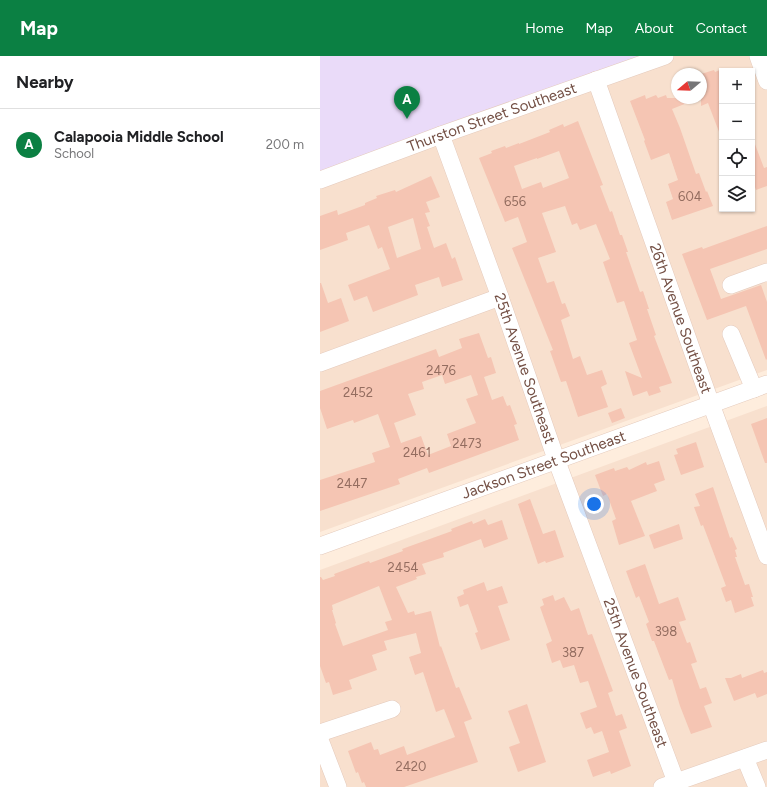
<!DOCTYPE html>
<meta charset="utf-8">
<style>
:root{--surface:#fff;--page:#f6f6f6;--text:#202124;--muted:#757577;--line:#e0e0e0;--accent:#0b8043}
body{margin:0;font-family:Figtree,sans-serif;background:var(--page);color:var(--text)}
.controls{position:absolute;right:12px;top:12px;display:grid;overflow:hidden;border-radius:0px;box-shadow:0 1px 3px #0004}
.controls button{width:36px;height:36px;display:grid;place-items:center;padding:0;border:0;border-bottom:1px solid var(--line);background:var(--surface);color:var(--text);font:20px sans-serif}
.compass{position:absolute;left:351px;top:12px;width:36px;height:36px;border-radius:50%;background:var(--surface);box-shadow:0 1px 3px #0004;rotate:251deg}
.you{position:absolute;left:274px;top:448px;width:14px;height:14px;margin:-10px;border:3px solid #fff;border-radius:50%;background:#1a73e8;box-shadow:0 0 0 6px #1a73e833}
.badge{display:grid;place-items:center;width:26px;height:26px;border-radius:50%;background:var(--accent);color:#fff;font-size:13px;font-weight:700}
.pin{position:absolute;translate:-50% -33px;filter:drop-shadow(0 1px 2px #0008)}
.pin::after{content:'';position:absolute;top:21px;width:14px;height:12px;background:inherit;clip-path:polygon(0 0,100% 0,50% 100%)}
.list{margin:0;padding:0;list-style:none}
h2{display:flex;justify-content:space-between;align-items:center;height:52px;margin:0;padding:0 16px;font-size:17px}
h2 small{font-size:13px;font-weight:400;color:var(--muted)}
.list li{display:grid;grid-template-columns:26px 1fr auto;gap:12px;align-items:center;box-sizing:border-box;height:72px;padding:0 16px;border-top:1px solid var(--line)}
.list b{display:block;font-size:15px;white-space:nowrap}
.list p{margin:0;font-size:13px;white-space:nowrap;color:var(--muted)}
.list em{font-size:13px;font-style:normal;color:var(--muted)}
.icon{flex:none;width:22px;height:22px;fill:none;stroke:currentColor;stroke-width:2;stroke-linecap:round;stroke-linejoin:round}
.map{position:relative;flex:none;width:447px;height:731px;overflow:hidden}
header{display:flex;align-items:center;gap:24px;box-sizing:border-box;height:56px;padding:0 20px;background:var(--accent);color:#fff}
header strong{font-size:19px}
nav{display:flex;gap:22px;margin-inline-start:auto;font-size:14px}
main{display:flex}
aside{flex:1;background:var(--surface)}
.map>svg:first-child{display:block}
.residential{fill:#f8e0ce;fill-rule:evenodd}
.education{fill:#eadbf9}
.building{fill:#f5c5b3;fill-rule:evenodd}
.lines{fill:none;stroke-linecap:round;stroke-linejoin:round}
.minor-casing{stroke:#e4cabc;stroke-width:18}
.minor{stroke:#fff;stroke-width:17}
.labels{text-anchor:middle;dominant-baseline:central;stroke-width:4;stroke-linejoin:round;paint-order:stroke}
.number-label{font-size:13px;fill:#946d60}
.street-label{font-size:15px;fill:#745045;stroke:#fff1e5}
</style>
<header>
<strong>Map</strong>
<nav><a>Home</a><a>Map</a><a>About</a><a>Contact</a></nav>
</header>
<main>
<aside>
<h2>Nearby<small></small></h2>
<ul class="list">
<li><span class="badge">A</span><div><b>Calapooia Middle School</b><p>School</p></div><em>200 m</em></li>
</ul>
</aside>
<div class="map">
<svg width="447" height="731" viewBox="0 0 447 731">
<rect width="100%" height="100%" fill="#feeddd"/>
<!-- residential -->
<g class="residential">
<path d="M0,0H447V314L0,476ZM402,15H432V153H402ZM357,18H381V42H357Z"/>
<path d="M447,350V731H0V514Z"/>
</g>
<!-- education -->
<path class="education" d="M0,0H348L0,126Z"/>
<!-- building -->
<g class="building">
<path d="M402,13V80L401,81L388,47L381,50V18L394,14L395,16Z"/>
<path d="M325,39L326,43L336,39L338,42L346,39L347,42H377V43L352,53L360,72L376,118L379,117L386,136L387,135L393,150L352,164L346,146L353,143L348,128L358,124L349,97L331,104L324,85L325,84L310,45Z"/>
<path d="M258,65L283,129L280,130L290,156L292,155L300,179H302L308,196H306L320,236L323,235L329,253H327L336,279L334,280L352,327L339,331L341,336L329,340L327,335L313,340L305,315L322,322L309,287L317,284L304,245L297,247L283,206L290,203L276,168L260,174L257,167L252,169L245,150L222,157L236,196L218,202L227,227L234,225L242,248L245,247L250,260L241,264L253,303L260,300L267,319L282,314L287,328L281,331L288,351L258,361L246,325L241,326L230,295L233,294L192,192L207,186L198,161L185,166L159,102L172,97L171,95L185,90L186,92L199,87V88L230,76L229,74L243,68L244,71ZM239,95L249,122L223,132L221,126L202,133L194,110L217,102V103Z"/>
<path d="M432,83H433L444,112L447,111V130L436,134L432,123Z"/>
<path d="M111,120L120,141L106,146L110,156L105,157L110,170L107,171L114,192L126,187L132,203L135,201L143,224L122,231L119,221L95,229L98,239L53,256L47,240L34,245L28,229L70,213L62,191L58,193L49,169L26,177L28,184L0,194V160L17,154L18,159L45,149V147L57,142L56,140L75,134L76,136ZM93,162L101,193L77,202L68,171Z"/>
<path d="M447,170V193L390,213L401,243L441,229L447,246V303L446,304L426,250L387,264L362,198L382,191L383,193Z"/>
<path d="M0,227H1L8,247L21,242L29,265L0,276Z"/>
<path d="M159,277L168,302L171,301L176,317L164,321L172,344L183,340L187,350L190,349L197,368L194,369L199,384L109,417L107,412L78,423L80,428L0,455V424L55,406L52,397L70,391L58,358L34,367L33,364L7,373L0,352V335L116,293L119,301L142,292L139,283ZM122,319L125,328L151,319L158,339L146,343L156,367L127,378L131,390L108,399L101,380L81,387L74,367L96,359L88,338L104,333L102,326Z"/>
<path d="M301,352L305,362L292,367L288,357Z"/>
<path d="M447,362V407H445L431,368Z"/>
<path d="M376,386L384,411L361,419L354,399L358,398L356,393Z"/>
<path d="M339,405L345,424L334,428L337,435L311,445L325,480L299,489L292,465L296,463L287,438L283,440L275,419L294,412L295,415L307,411L309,414L326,406L327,409Z"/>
<path d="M393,431L410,482L412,481L417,493L415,494L417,501H415L425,529L429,528L433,541H431L434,550L415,557L411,544L406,546L401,532L406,530L383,469L381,470L374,451L380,450L375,438Z"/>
<path d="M210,443L223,478L235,474L244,501L226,507L225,505L218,508L198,448Z"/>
<path d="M165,463L168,469L182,464L188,483L164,492L161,483L123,497L124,501L102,508L106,518L96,521L97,523L76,531L88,557L94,555L95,559L111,555L120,591L121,590L136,632L139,631L152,663L144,666L158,706L84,731H46L44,726L42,727L38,716L36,717L28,695L51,686L54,694L58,693L60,699L84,690L87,699L135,681L124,653L116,656L103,616L95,619L89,601L101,597L96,577L64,585L67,594L52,599L57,614L29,624L32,633L13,639L9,626L6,627L0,610V521H1L3,524L15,520L14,518L49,505L50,507L83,495L82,493L132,475L131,473L152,465L153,468ZM59,530L72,564L65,566L68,574L23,590L15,568L16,567L12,554H13L12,549Z"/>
<path d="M359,468L363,483L334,493L329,479Z"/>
<path d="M325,508L339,548L358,541L366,564L359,566L367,587L370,586L377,606L371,608L380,633L386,631L392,647L384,650L392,671L371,678L360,650L352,623L349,624L334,585H332L326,568L329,566L319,540L316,542L306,515Z"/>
<path d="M164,526L167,535L182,530L188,547L178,550L190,584L161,594L155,577L158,576L148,548L140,551L137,541L144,538L143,534Z"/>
<path d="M233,539L235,545L244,541L251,555L259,552L268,579L272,578L293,635L288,637L296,660L302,658L307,672L299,675L311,710L291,718L290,715L273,721L267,704L289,696L282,675L274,678L271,671L266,673L260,657L277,651L268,625L260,627L254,609L243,612L240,604L232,607L226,588L232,585L220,551L224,549L222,543Z"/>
<path d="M443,614L444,617L447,616V638L437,642L435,637L414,645L405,622H411L421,618L422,622Z"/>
<path d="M207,648L226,706L198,716L189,691L200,687L188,655Z"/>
</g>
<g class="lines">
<!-- minor casing -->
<g class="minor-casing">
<g id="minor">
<path d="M438,0L447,25"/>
<path id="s1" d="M276,24L391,348L447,500"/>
<path id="s2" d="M121,79L180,241L236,403L356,726"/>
<path id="s3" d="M0,124L121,79L345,0"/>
<path d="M411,229L447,216V217"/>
<path d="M411,278L434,333"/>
<path d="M0,307L180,241"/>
<path id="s4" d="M0,490L447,328"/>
<path d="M0,677L72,653"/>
<path d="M0,684L18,731"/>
<path d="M425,702L437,731"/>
<path d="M342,731L447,694"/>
</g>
</g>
<!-- minor -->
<use href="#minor" class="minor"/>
</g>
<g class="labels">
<!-- number labels -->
<g class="number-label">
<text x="370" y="140">604</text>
<text x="195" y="145">656</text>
<text x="121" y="314">2476</text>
<text x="38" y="336">2452</text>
<text x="147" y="387">2473</text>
<text x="97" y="396">2461</text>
<text x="32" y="427">2447</text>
<text x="83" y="511">2454</text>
<text x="346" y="575">398</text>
<text x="253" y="596">387</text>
<text x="91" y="710">2420</text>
</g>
<!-- street labels -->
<g class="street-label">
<text stroke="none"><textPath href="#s3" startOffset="183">Thurston Street Southeast</textPath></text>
<text stroke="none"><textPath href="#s1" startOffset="253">26th Avenue Southeast</textPath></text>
<text stroke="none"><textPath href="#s2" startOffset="248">25th Avenue Southeast</textPath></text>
<text stroke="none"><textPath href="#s4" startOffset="238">Jackson Street Southeast</textPath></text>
<text stroke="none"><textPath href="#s2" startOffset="572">25th Avenue Southeast</textPath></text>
</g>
</g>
</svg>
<div class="controls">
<button>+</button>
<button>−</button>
<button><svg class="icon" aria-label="locate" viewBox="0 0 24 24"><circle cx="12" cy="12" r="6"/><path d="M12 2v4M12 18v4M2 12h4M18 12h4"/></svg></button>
<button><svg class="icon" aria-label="layers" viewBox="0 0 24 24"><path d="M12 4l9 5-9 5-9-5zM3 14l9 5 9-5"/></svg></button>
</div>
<svg class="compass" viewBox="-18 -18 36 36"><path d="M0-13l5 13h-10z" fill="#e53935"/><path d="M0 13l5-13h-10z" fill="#757577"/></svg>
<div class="you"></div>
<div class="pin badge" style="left:87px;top:63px">A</div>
</div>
</main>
